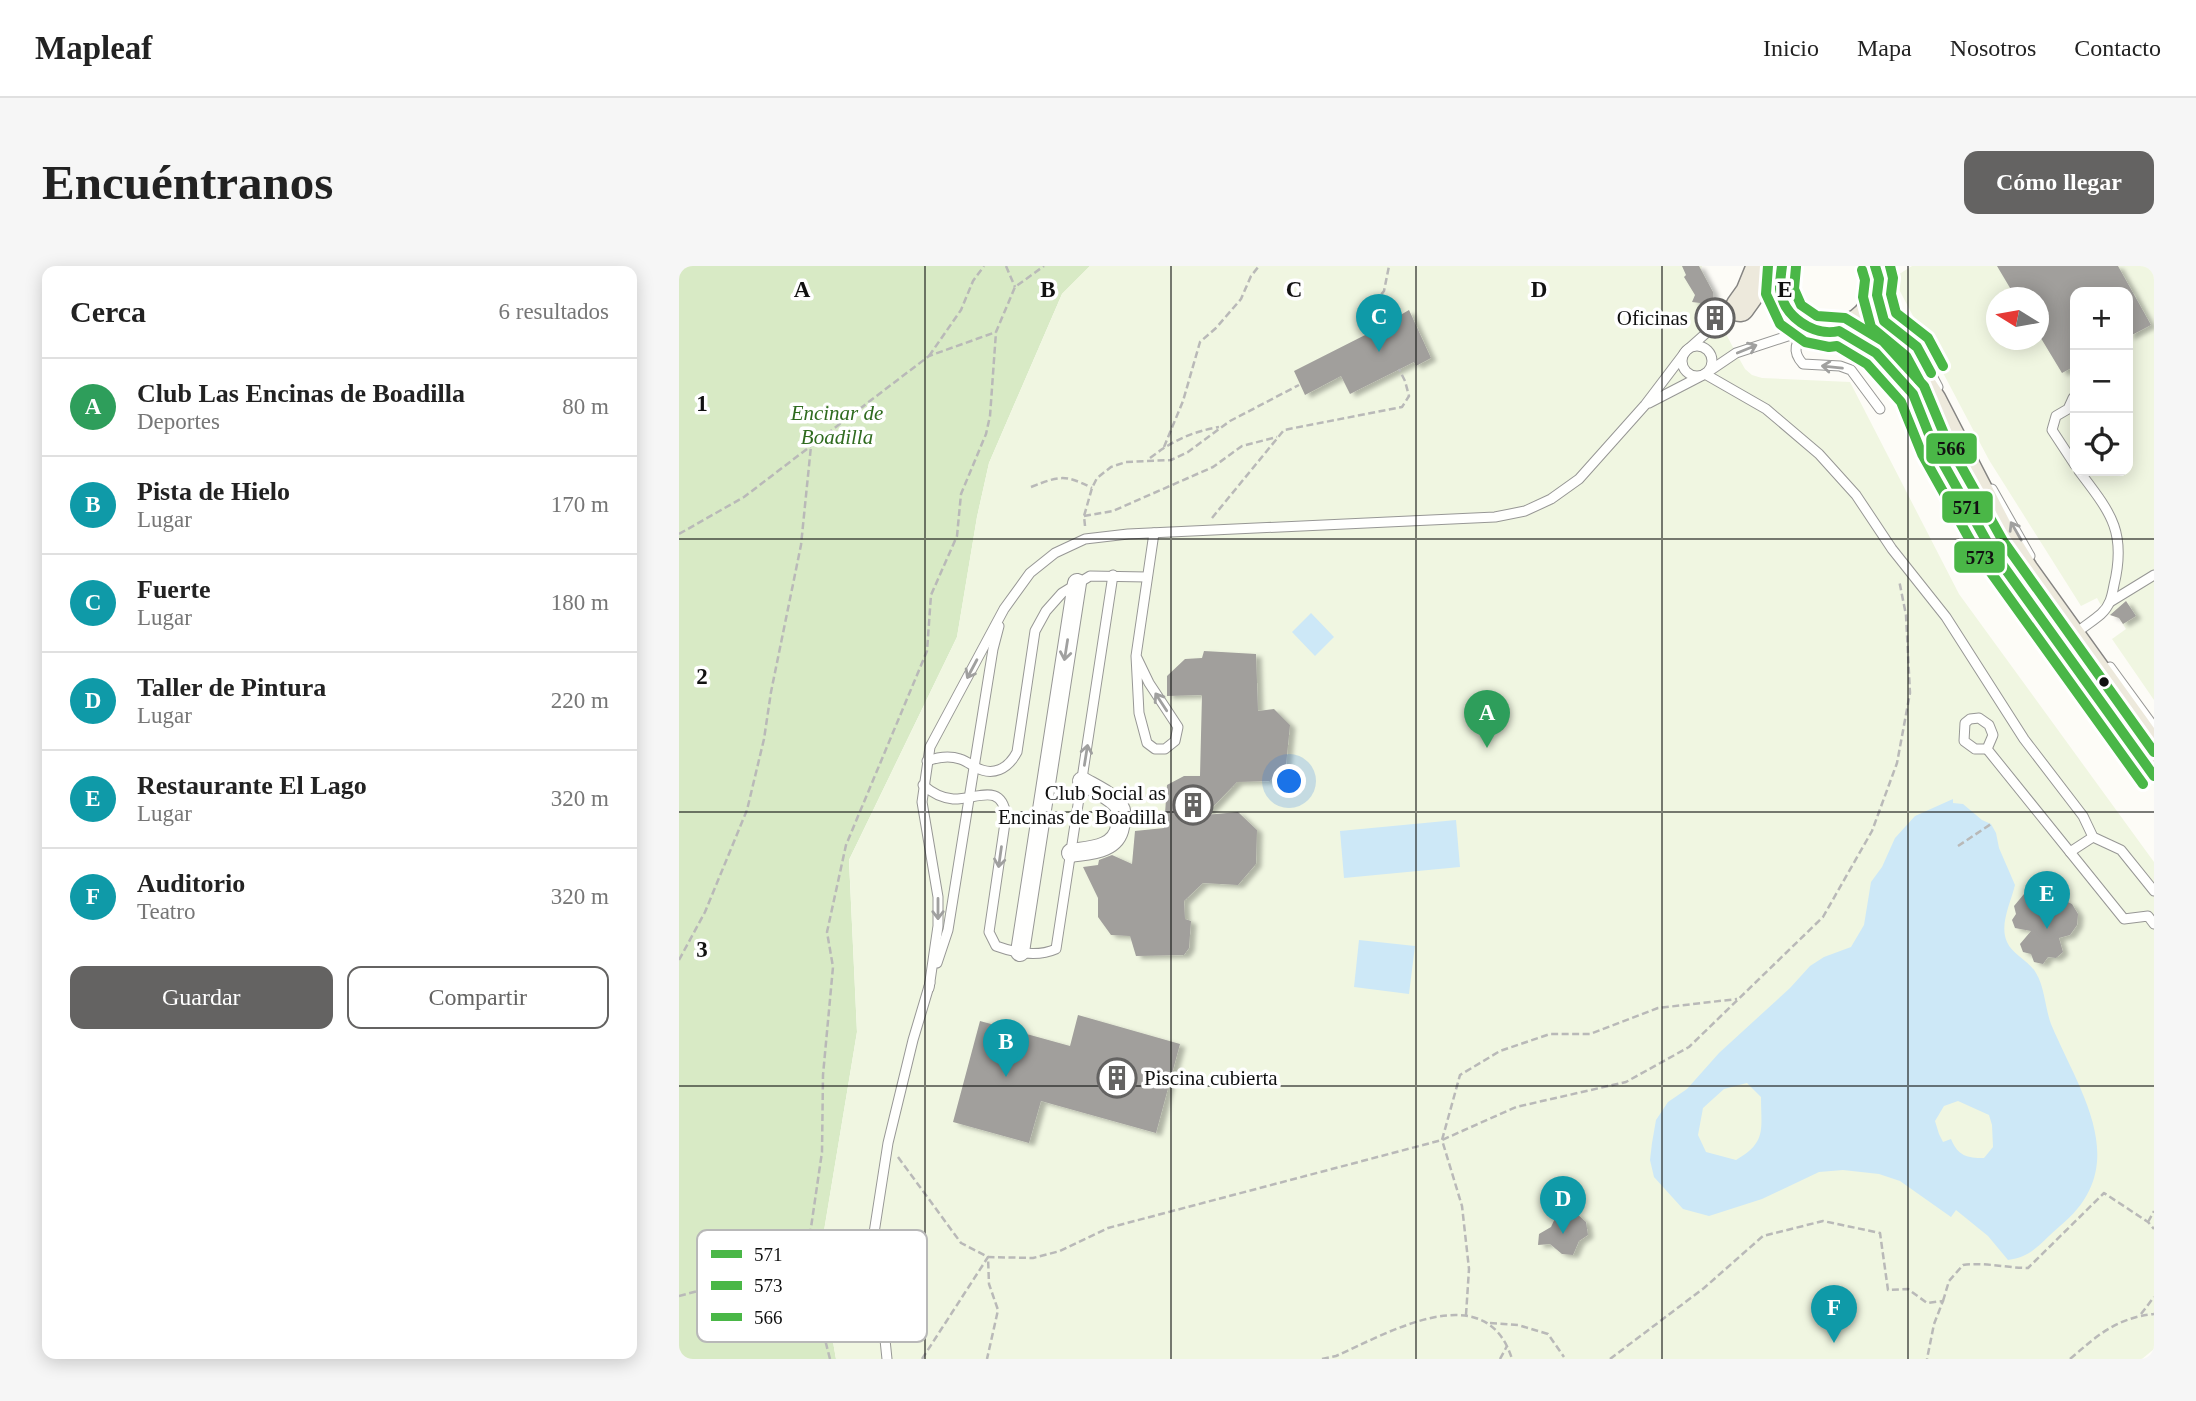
<!DOCTYPE html>
<html lang="es">
<meta charset="utf-8">
<style>
:root{--surface:#fff;--page:#f6f6f6;--text:#222;--muted:#767676;--line:#e0e0e0;--accent:#646362}
body{margin:0;font-family:Georgia,serif;background:var(--page);color:var(--text)}
.controls{position:absolute;right:21px;top:21px;display:grid;overflow:hidden;border-radius:14px;box-shadow:0 4px 18px #0003}
.controls button{width:63px;height:63px;display:grid;place-items:center;padding:0;border:0;border-bottom:2px solid var(--line);background:var(--surface);color:var(--text);font:35px sans-serif}
.compass{position:absolute;left:1307px;top:21px;width:63px;height:63px;border-radius:50%;background:var(--surface);box-shadow:0 4px 18px #0003;rotate:281deg}
.you{position:absolute;left:611px;top:516px;width:24px;height:24px;margin:-18px;border:5px solid #fff;border-radius:50%;background:#1a73e8;box-shadow:0 0 0 10px #1a73e833}
.badge{display:grid;place-items:center;width:46px;height:46px;border-radius:50%;background:var(--accent);color:#fff;font-size:23px;font-weight:700}
.pin{position:absolute;translate:-50% -58px;filter:drop-shadow(0 2px 4px #0008)}
.pin::after{content:'';position:absolute;top:37px;width:24px;height:21px;background:inherit;clip-path:polygon(0 0,100% 0,50% 100%)}
.list{margin:0;padding:0;list-style:none}
h2{display:flex;justify-content:space-between;align-items:center;height:91px;margin:0;padding:0 28px;font-size:30px}
h2 small{font-size:23px;font-weight:400;color:var(--muted)}
.list li{display:grid;grid-template-columns:46px 1fr auto;gap:21px;align-items:center;box-sizing:border-box;height:98px;padding:0 28px;border-top:2px solid var(--line)}
.list b{display:block;font-size:26px;white-space:nowrap}
.list p{margin:0;font-size:23px;white-space:nowrap;color:var(--muted)}
.list em{font-size:23px;font-style:normal;color:var(--muted)}
.actions{display:flex;gap:14px;padding:21px 28px}
.actions a{flex:1;padding:16px 0;border:2px solid var(--accent);border-radius:14px;text-align:center;font-size:24px;color:var(--accent)}
.actions .main{background:var(--accent);color:#fff}
.icon{flex:none;width:38px;height:38px;fill:none;stroke:currentColor;stroke-width:2;stroke-linecap:round;stroke-linejoin:round}
.map{position:relative;flex:none;width:1475px;height:1093px;overflow:hidden;border-radius:14px}
header{display:flex;align-items:center;gap:42px;box-sizing:border-box;height:98px;padding:0 35px;background:var(--surface);border-bottom:2px solid var(--line)}
header strong{font-size:33px}
nav{display:flex;gap:38px;margin-inline-start:auto;font-size:24px}
.intro{display:flex;align-items:center;justify-content:space-between;box-sizing:border-box;height:168px;padding:0 42px}
h1{margin:0;font-size:49px}
.button{padding:18px 32px;border-radius:14px;background:var(--accent);color:#fff;font-size:24px;font-weight:700}
main{display:flex;gap:42px;padding:0 42px}
aside{flex:1;background:var(--surface);border-radius:14px;box-shadow:0 4px 18px #0003}
.map>svg:first-child{display:block}
.forest{fill:#d8eac5}
.pitch{fill:#f0f6e1;fill-rule:evenodd}
.water{fill:#cde8f7;fill-rule:evenodd}
.building{fill:#a19f9c;filter:url(#shadow)}
.lines{fill:none;stroke-linecap:round;stroke-linejoin:round}
.lane-casing{stroke:#979795;stroke-width:11}
.street-casing{stroke:#979795;stroke-width:20}
.primary-casing{stroke:#858482;stroke-width:31}
.path{stroke:#b9b9b8;stroke-width:2.5;stroke-dasharray:7 3.5;stroke-linecap:butt}
.lane{stroke:#fffffe;stroke-width:9}
.street{stroke:#fffffe;stroke-width:18}
.primary{stroke:#ede9dc;stroke-width:28}
.bus-1-casing{stroke:#fff;stroke-width:16}
.bus-2-casing{stroke:#fff;stroke-width:16}
.bus-3-casing{stroke:#fff;stroke-width:16}
.bus-1{stroke:#4ab747;stroke-width:10}
.bus-2{stroke:#4ab747;stroke-width:10}
.bus-3{stroke:#4ab747;stroke-width:10}
.oneway{stroke:#a0a09f}
.grid{fill:none;stroke:#111;stroke-width:2;stroke-opacity:0.55}
.bus-dot{fill:#111;stroke:#fff;stroke-width:2.5}
.labels{text-anchor:middle;dominant-baseline:central;stroke-width:7;stroke-linejoin:round;paint-order:stroke}
.poi-label{font-size:21px;fill:#111;stroke:#fff;text-anchor:end}
.park-label{font-size:21px;font-style:italic;fill:#2f6b1f;stroke:#fff}
.key{fill:#fff;stroke:#b8b8b8;stroke-width:2}
.key-label{font-size:19px;fill:#111}
.grid-label{font-size:23px;text-anchor:middle;font-weight:bold;fill:#111;stroke:#fff;stroke-width:7;stroke-linejoin:round;paint-order:stroke}
.line-badge{stroke:#fff;stroke-width:2.5}
.pale-badge-label{font-size:19px;text-anchor:middle;font-weight:bold;fill:#111}
</style>
<header>
<strong>Mapleaf</strong>
<nav><a>Inicio</a><a>Mapa</a><a>Nosotros</a><a>Contacto</a></nav>
</header>
<div class="intro"><h1>Encuéntranos</h1><a class="button">Cómo llegar</a></div>
<main>
<aside>
<h2>Cerca<small>6 resultados</small></h2>
<ul class="list">
<li><span class="badge" style="background:#2e9e5b">A</span><div><b>Club Las Encinas de Boadilla</b><p>Deportes</p></div><em>80 m</em></li>
<li><span class="badge" style="background:#0f9aa8">B</span><div><b>Pista de Hielo</b><p>Lugar</p></div><em>170 m</em></li>
<li><span class="badge" style="background:#0f9aa8">C</span><div><b>Fuerte</b><p>Lugar</p></div><em>180 m</em></li>
<li><span class="badge" style="background:#0f9aa8">D</span><div><b>Taller de Pintura</b><p>Lugar</p></div><em>220 m</em></li>
<li><span class="badge" style="background:#0f9aa8">E</span><div><b>Restaurante El Lago</b><p>Lugar</p></div><em>320 m</em></li>
<li><span class="badge" style="background:#0f9aa8">F</span><div><b>Auditorio</b><p>Teatro</p></div><em>320 m</em></li>
</ul>
<div class="actions"><a class="main">Guardar</a><a>Compartir</a></div>
</aside>
<div class="map">
<svg width="1475" height="1093" viewBox="0 0 1475 1093">
<defs>
<filter id="shadow"><feDropShadow dx="5.5" dy="3" stdDeviation="2" flood-color="#0004"/></filter>
</defs>
<rect width="100%" height="100%" fill="#fdfcf7"/>
<!-- forest -->
<path class="forest" d="M0,0H411L383,28L310,197L298,251L278,371L170,594L178,766L140,995L157,1093H0Z"/>
<!-- pitch -->
<g class="pitch">
<path d="M411,0H1023L1022,3L1034,26V33L1047,68L1057,87L1066,103L1073,109L1083,112L1171,116L1280,328L1475,596V1083L1463,1093H157L140,995L178,766L170,594L278,371L298,251L310,197L383,28Z"/>
<path d="M1233,0H1475V434L1433,373L1447,363L1440,352L1426,347L1418,332L1402,340L1310,194L1214,12ZM1396,26H1449V205H1396ZM1318,32H1360V74H1318Z"/>
</g>
<!-- water -->
<g class="water">
<path d="M632,347L655,371L636,390L613,366Z"/>
<path d="M1274,533V537L1284,538L1303,554L1312,558L1317,567L1320,582L1336,619C1332,636 1320,659 1328,676C1333,688 1350,695 1357,707C1366,722 1366,742 1372,758C1401,827 1455,899 1381,960C1363,975 1354,991 1329,994L1309,970L1277,944L1272,951L1221,915L1200,908L1164,904L1140,906L1083,933L1030,950L1004,943L975,911L971,894L973,877L977,854L989,836L1008,823L1040,787L1111,722L1131,700L1145,691L1172,681L1185,659L1192,616L1203,601L1216,572L1236,550ZM1068,817L1082,831C1082,864 1088,876 1057,894L1027,886L1019,869L1024,842L1045,823ZM1279,835L1310,849L1313,859L1314,881L1305,892C1288,892 1279,890 1272,873L1264,876L1260,868L1256,855L1265,840Z"/>
<path d="M777,554L781,601L665,612L661,565Z"/>
<path d="M680,674L736,680L730,728L675,721Z"/>
</g>
<!-- building -->
<g class="building">
<path d="M1003,0H1020L1034,26V33L1040,47L1031,54L1021,37L1013,36L1016,29L1005,11L1007,9Z"/>
<path d="M1318,0H1439L1472,59L1449,71V26H1396V100L1383,107L1360,69V32H1337Z"/>
<path d="M730,44L752,92L737,100L735,96L671,128L662,110L626,129L615,105L694,65Z"/>
<path d="M1447,335L1457,350L1444,358L1440,352L1431,349Z"/>
<path d="M525,385L577,388L579,445L595,443L611,459L607,499L591,515L558,516L526,549L559,546L578,564L577,598L559,619L524,617L505,635L506,653L512,655L510,682L505,689L457,690L451,670L432,669L419,651V632L404,601L419,599L420,594L433,589L453,598L456,565L485,562L488,519L505,510H521L523,429L488,430V410L506,393L523,392Z"/>
<path d="M1345,628L1363,630L1367,638L1382,633L1393,638L1399,648L1398,659L1391,669L1380,672L1384,686L1377,692L1369,691L1364,698L1355,696L1352,688L1344,686L1341,678L1352,665L1336,662L1333,654L1337,648L1335,640Z"/>
<path d="M399,749L501,778L477,867L362,835L350,877L274,856L301,755L391,780Z"/>
<path d="M897,947L907,956L909,969L900,975L894,989L883,988L871,978L859,979L860,968L872,961L878,948L892,950Z"/>
</g>
<g class="lines">
<!-- lane casing -->
<g class="lane-casing">
<g id="lane">
<path d="M1127,64C1117,76 1112,85 1124,98L1161,100L1172,104L1201,143"/>
<path d="M1221,68L1238,81L1259,121"/>
<circle cx="1018" cy="95" r="15"/>
<path d="M1026,108L1087,143L1140,188L1177,229L1213,283L1267,351L1345,473L1404,550L1414,571L1442,584L1475,625"/>
<path d="M1234,128L1255,181L1312,283L1475,510"/>
<path d="M1394,132L1389,143L1377,150L1373,164L1396,199"/>
<path d="M970,137L1026,108L1057,87L1124,65"/>
<path d="M1313,223L1351,290"/>
<path d="M1431,336L1475,309"/>
<path d="M1396,368C1404,361 1414,355 1422,348C1431,340 1433,330 1435,319C1448,265 1431,246 1400,205"/>
<path d="M457,390L470,417L499,461L496,475L486,483H476L468,477L460,447L457,390L475,267"/>
<path d="M1431,401L1475,461"/>
<path d="M1300,452L1310,459L1314,469L1308,483H1296L1285,475L1286,457L1291,453Z"/>
<path d="M1308,483L1391,586L1414,571"/>
<path d="M248,495C259,491 270,489 281,493C287,495 291,498 296,501C314,511 329,503 338,486L356,365L367,345L383,327L411,310L468,311"/>
<path d="M244,519C253,527 263,532 274,533C296,534 323,515 327,550L310,666L317,680C336,687 359,691 377,683L434,309"/>
<path d="M1391,586L1445,653L1469,650L1475,658"/>
<path d="M258,697L269,664L314,383L320,360"/>
<path d="M250,722L259,660V631L243,536L251,481L325,343L351,307L376,287L406,273L449,268L816,251L846,245L872,233L900,213L966,139L1007,85L1043,53L1059,43"/>
<path d="M208,1093L195,967L209,877L234,774L251,717"/>
</g>
</g>
<!-- street casing -->
<g class="street-casing">
<g id="street">
<path d="M392,587C411,584 437,584 441,561C443,554 444,546 440,540C433,530 413,521 403,515"/>
<path d="M341,686L398,317"/>
</g>
</g>
<!-- primary casing -->
<g class="primary-casing">
<g id="primary">
<path d="M1103,0C1075,81 1220,92 1196,0"/>
<path d="M1198,29L1202,47L1214,76L1253,135L1320,265L1345,305L1475,486"/>
<path d="M1061,41L1071,27L1082,0"/>
<path d="M1160,65L1197,87L1223,115"/>
</g>
</g>
<!-- path -->
<g class="path">
<path d="M327,0L336,21"/>
<path d="M694,65L689,45L705,25L710,0"/>
<path d="M250,90L282,44L294,15L305,0"/>
<path d="M485,181L504,135L521,76L537,62L562,33L572,10L580,0"/>
<path d="M471,192C493,175 512,166 540,161"/>
<path d="M352,221C380,210 386,208 413,222"/>
<path d="M405,250L434,245L534,201L563,180L598,171"/>
<path d="M533,252L605,164L723,141L730,130L726,115L720,103"/>
<path d="M406,260L405,250L413,222L418,212L432,201L447,196L492,194L509,186L551,155L620,119"/>
<path d="M0,268L65,231L250,90L317,66"/>
<path d="M1279,580L1312,558"/>
<path d="M0,694L26,646L68,544L85,473L92,426L122,279L132,180"/>
<path d="M219,891L282,977L309,991L354,992L381,985L429,962L763,874L837,841L947,816L1010,781L1144,651L1193,565L1218,497L1231,427L1227,349L1220,314"/>
<path d="M1469,956L1475,945"/>
<path d="M0,1030L34,1021L104,1032L132,1019"/>
<path d="M1264,1035L1270,1015L1284,999C1307,996 1327,1002 1349,1002L1425,927L1469,956L1475,963"/>
<path d="M1462,1048L1475,1031"/>
<path d="M787,1049L790,1003L783,940L763,874L781,809L821,785L871,768H911L979,742L1058,733"/>
<path d="M811,1057L839,1059L869,1068L885,1091"/>
<path d="M151,1093L132,1019L129,982L143,886L144,809L154,701L148,666L167,579L248,385L252,329L278,270L282,228L307,168L311,150L317,66L336,21L365,0"/>
<path d="M243,1093L309,991L310,1018L319,1044L308,1093"/>
<path d="M643,1093L657,1090C709,1067 807,1009 833,1093"/>
<path d="M821,1093L828,1080"/>
<path d="M931,1093L1025,1022L1084,970L1144,955L1201,967L1209,1024L1229,1023L1248,1037L1264,1035L1255,1058L1248,1093"/>
<path d="M1391,1093C1419,1069 1437,1052 1475,1048"/>
</g>
<!-- lane -->
<use href="#lane" class="lane"/>
<!-- street -->
<use href="#street" class="street"/>
<!-- primary -->
<use href="#primary" class="primary"/>
<!-- bus-1 casing -->
<g class="bus-1-casing">
<g id="bus-1">
<path d="M1103,0C1102,7 1101,16 1101,23C1104,50 1134,71 1160,65L1197,87L1234,128L1255,181L1312,283L1475,510"/>
<path d="M1196,0L1200,13L1198,29L1205,55L1238,81L1252,107"/>
</g>
</g>
<!-- bus-2 casing -->
<g class="bus-2-casing">
<g id="bus-2">
<path d="M1089,0L1087,28L1101,58L1126,76L1150,81L1158,80L1188,98L1222,136L1243,188L1300,290L1464,518"/>
<path d="M1183,4L1186,14L1184,31L1192,61L1227,90L1240,114"/>
</g>
</g>
<!-- bus-3 casing -->
<g class="bus-3-casing">
<g id="bus-3">
<path d="M1211,0L1214,12L1212,28L1217,47L1249,72L1264,100"/>
<path d="M1117,1L1115,23L1122,39L1138,50L1166,52L1204,75L1245,120L1268,175L1324,275L1475,486"/>
</g>
</g>
<!-- bus-1 -->
<use href="#bus-1" class="bus-1"/>
<!-- bus-2 -->
<use href="#bus-2" class="bus-2"/>
<!-- bus-3 -->
<use href="#bus-3" class="bus-3"/>
</g>
<!-- one-way arrows -->
<defs><path id="oneway-shaft" d="M-6 0H5M1.5-3L5.5 0L1.5 3" fill="none" stroke-width="1.6" stroke-linecap="round" stroke-linejoin="round" transform="scale(1.75)"/></defs>
<g class="oneway">
<use href="#oneway-shaft" transform="translate(1068 83) rotate(-22)"/>
<use href="#oneway-shaft" transform="translate(1153 101) rotate(-174)"/>
<use href="#oneway-shaft" transform="translate(1337 265) rotate(-120)"/>
<use href="#oneway-shaft" transform="translate(387 384) rotate(99)"/>
<use href="#oneway-shaft" transform="translate(293 403) rotate(118)"/>
<use href="#oneway-shaft" transform="translate(482 436) rotate(-123)"/>
<use href="#oneway-shaft" transform="translate(407 489) rotate(-81)"/>
<use href="#oneway-shaft" transform="translate(321 591) rotate(98)"/>
<use href="#oneway-shaft" transform="translate(259 643) rotate(90)"/>
</g>
<!-- grid -->
<path class="grid" d="M246,0V1093M492,0V1093M737,0V1093M983,0V1093M1229,0V1093M0,273H1475M0,546H1475M0,820H1475"/>
<!-- icons -->
<defs>
<g id="building-ring" transform="scale(2.0125)"><circle r="9.5" fill="#fff" stroke="#646362" stroke-width="1.5"/><path d="M-4-6H4V6H1V3H-1V6H-4ZM-2.5-4.3h1.7v1.8h-1.7ZM.8-4.3h1.7v1.8H.8ZM-2.5-1h1.7V.8h-1.7ZM.8-1h1.7V.8H.8Z" fill="#646362"/></g>
</defs>
<g fill-rule="evenodd">
<use href="#building-ring" x="1036" y="52"/>
<use href="#building-ring" x="514" y="539"/>
<use href="#building-ring" x="438" y="812"/>
</g>
<!-- markers -->
<circle class="bus-dot" cx="1425" cy="416" r="6"/>
<g class="labels">
<!-- poi labels -->
<g class="poi-label">
<text x="1009" y="52">Oficinas</text>
<text x="487" y="527">Club Social as<tspan x="487" dy="24">Encinas de Boadilla</tspan></text>
<text x="465" y="812" text-anchor="start">Piscina cubierta</text>
</g>
<!-- park labels -->
<g class="park-label">
<text x="158" y="147">Encinar de<tspan x="158" dy="24">Boadilla</tspan></text>
</g>
</g>
<!-- legend -->
<rect x="18" y="964" width="230" height="112" rx="10" class="key"/>
<rect x="32" y="984" width="31" height="8" fill="#4ab747"/>
<rect x="32" y="1015" width="31" height="9" fill="#4ab747"/>
<rect x="32" y="1047" width="31" height="8" fill="#4ab747"/>
<g class="key-label">
<text x="75" y="995">571</text>
<text x="75" y="1026">573</text>
<text x="75" y="1058">566</text>
</g>
<g class="grid-label">
<text x="123" y="31">A</text>
<text x="369" y="31">B</text>
<text x="615" y="31">C</text>
<text x="860" y="31">D</text>
<text x="1106" y="31">E</text>
<text x="23" y="145">1</text>
<text x="23" y="418">2</text>
<text x="23" y="691">3</text>
</g>
<g class="line-badge">
<rect x="1246" y="166" width="53" height="33" rx="7" fill="#4ab747"/>
<rect x="1262" y="224" width="53" height="34" rx="7" fill="#4ab747"/>
<rect x="1274" y="274" width="53" height="34" rx="7" fill="#4ab747"/>
</g>
<g class="pale-badge-label">
<text x="1272" y="189">566</text>
<text x="1288" y="248">571</text>
<text x="1301" y="298">573</text>
</g>
</svg>
<div class="controls">
<button>+</button>
<button>−</button>
<button><svg class="icon" aria-label="locate" viewBox="0 0 24 24"><circle cx="12" cy="12" r="6"/><path d="M12 2v4M12 18v4M2 12h4M18 12h4"/></svg></button>
</div>
<svg class="compass" viewBox="-18 -18 36 36"><path d="M0-13l5 13h-10z" fill="#e53935"/><path d="M0 13l5-13h-10z" fill="#767676"/></svg>
<div class="you"></div>
<div class="pin badge" style="left:808px;top:482px;background:#2e9e5b">A</div>
<div class="pin badge" style="left:327px;top:811px;background:#0f9aa8">B</div>
<div class="pin badge" style="left:700px;top:86px;background:#0f9aa8">C</div>
<div class="pin badge" style="left:884px;top:968px;background:#0f9aa8">D</div>
<div class="pin badge" style="left:1368px;top:663px;background:#0f9aa8">E</div>
<div class="pin badge" style="left:1155px;top:1077px;background:#0f9aa8">F</div>
</div>
</main>
